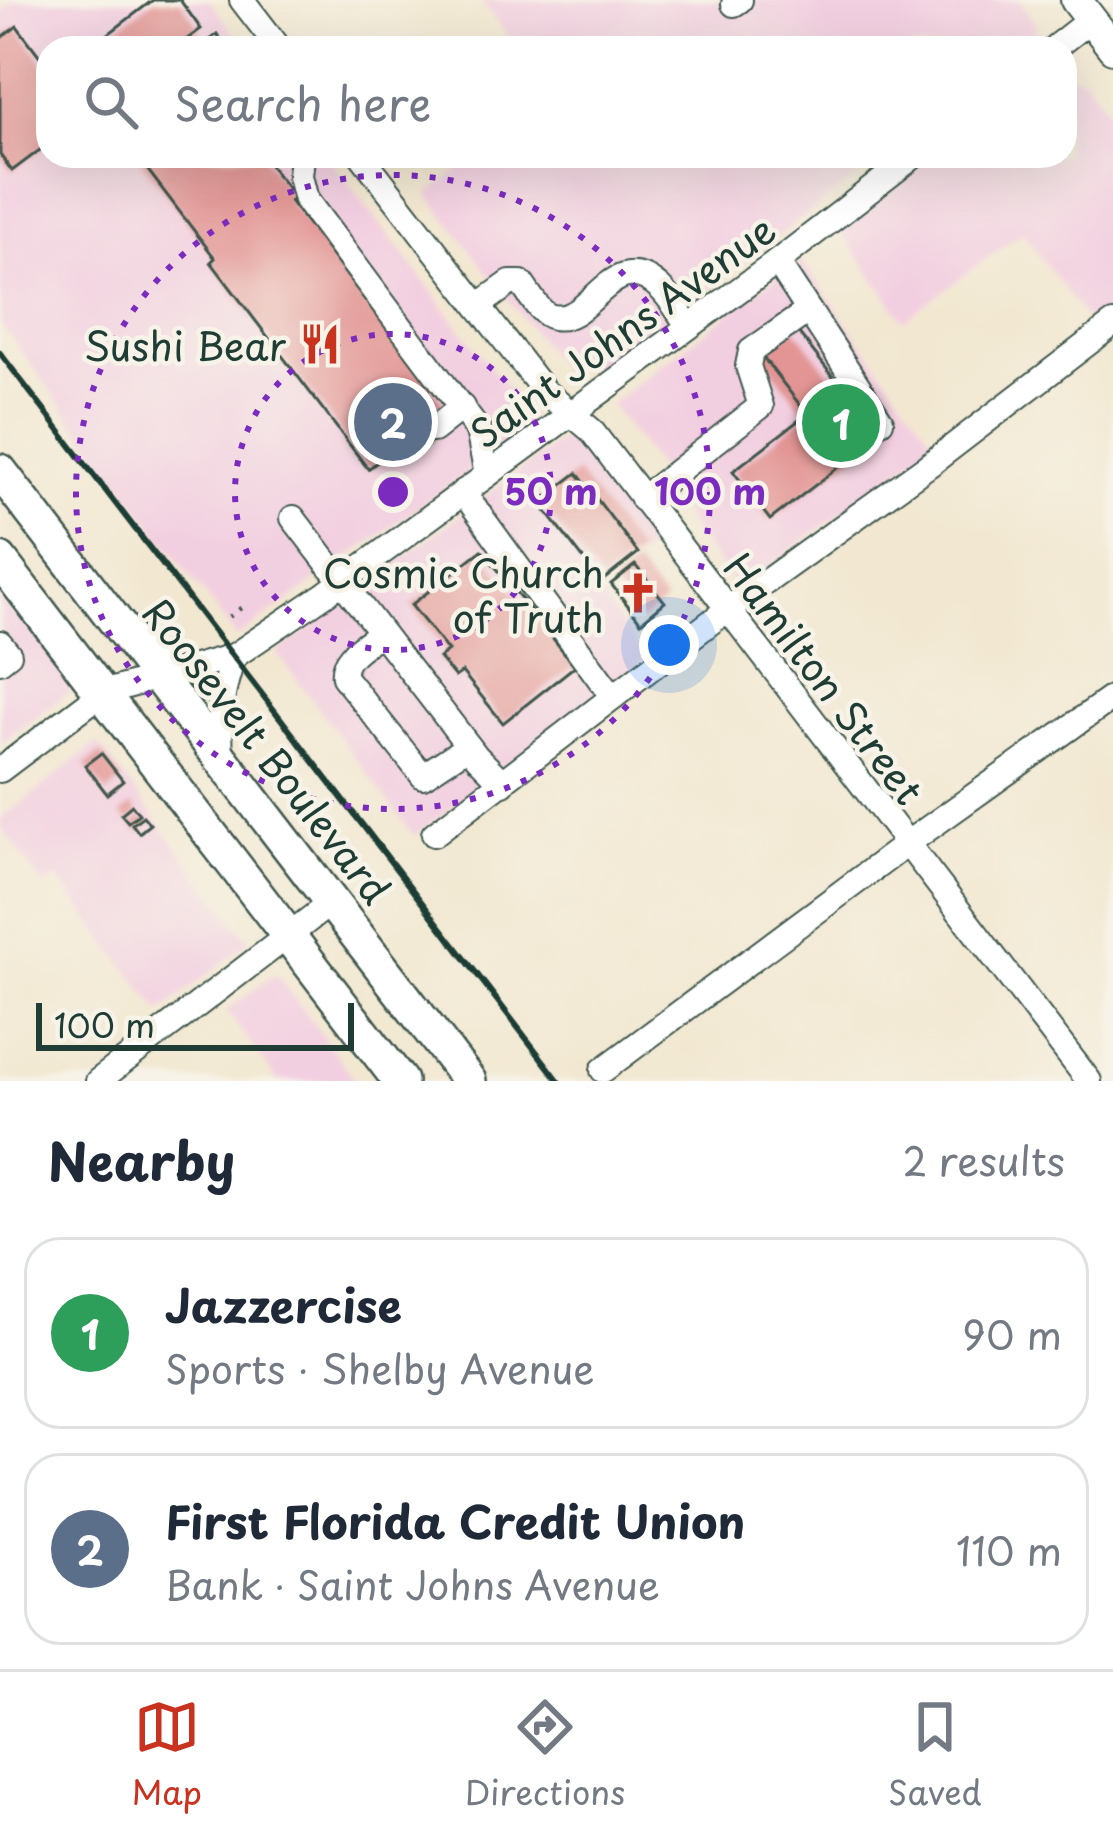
<!DOCTYPE html>
<meta charset="utf-8">
<style>
:root{--surface:#fff;--page:#f6f6f7;--text:#1f2937;--muted:#747a83;--line:#e0e1e3;--accent:#c8321e}
body{margin:0;font-family:"Playpen Sans",sans-serif;background:var(--page);color:var(--text)}
.scale{position:absolute;left:36px;bottom:30px;width:318px;box-sizing:border-box;padding-left:12px;border:6px solid #1f3d34;border-top:0;font-size:33px;line-height:42px;white-space:nowrap;color:#1f3d34;-webkit-text-stroke:9px #f7f3e8;paint-order:stroke}
.you{position:absolute;left:669px;top:645px;width:42px;height:42px;margin:-30px;border:9px solid #fff;border-radius:50%;background:#1a73e8;box-shadow:0 0 0 18px #1a73e833}
.badge{display:grid;place-items:center;width:78px;height:78px;border-radius:50%;background:var(--accent);color:#fff;font-size:39px;font-weight:700}
.pin{position:absolute;translate:-50% -50%;border:6px solid #fff;box-shadow:0 3px 12px #0006}
.list{margin:0;padding:0;list-style:none}
h2{display:flex;justify-content:space-between;align-items:center;height:156px;margin:0;padding:0 48px;font-size:51px}
h2 small{font-size:39px;font-weight:400;color:var(--muted)}
.list li{display:grid;grid-template-columns:78px 1fr auto;gap:36px;align-items:center;box-sizing:border-box;height:192px;margin:0 24px 24px;padding:0 24px;border:3px solid var(--line);border-radius:36px}
.list b{display:block;font-size:45px;white-space:nowrap}
.list p{margin:0;font-size:39px;white-space:nowrap;color:var(--muted)}
.list em{font-size:39px;font-style:normal;color:var(--muted)}
.icon{flex:none;width:66px;height:66px;fill:none;stroke:currentColor;stroke-width:2;stroke-linecap:round;stroke-linejoin:round}
.map{position:relative;flex:none;width:1113px;height:1081px;overflow:hidden}
.search{position:absolute;background:var(--surface);box-shadow:0 12px 48px #0002;left:36px;right:36px;top:36px;height:132px;display:flex;align-items:center;gap:30px;box-sizing:border-box;padding:0 42px;border-radius:36px;color:var(--muted);font-size:45px}
.sheet{height:588px;background:var(--surface)}
nav{display:flex;justify-content:space-around;align-items:center;box-sizing:border-box;height:168px;border-top:3px solid var(--line);background:var(--surface);font-size:33px;color:var(--muted)}
nav a{display:grid;justify-items:center;gap:6px}
nav .on{color:var(--accent)}
.map>svg:first-child{display:block}
.built{fill:#f2cfe0}
.building{fill:#e29594}
.lines{fill:none;stroke-linecap:round;stroke-linejoin:round}
.minor-tunnel{stroke:#c8c6b2;stroke-width:24;stroke-dasharray:24 12;stroke-linecap:butt}
.minor-casing{stroke:#3f574c;stroke-width:28}
.major-casing{stroke:#3f574c;stroke-width:34}
.highway-casing{stroke:#3f574c;stroke-width:38}
.path{stroke:#3f574c;stroke-width:4.5;stroke-dasharray:3 9;stroke-linecap:butt}
.minor{stroke:#fff;stroke-width:24}
.major{stroke:#fff;stroke-width:30}
.highway{stroke:#fff;stroke-width:33}
.rail{stroke:#1f3d34;stroke-width:6}
.ring{fill:none;stroke:#7b2cbf;stroke-width:6;stroke-dasharray:6 12}
.labels{text-anchor:middle;dominant-baseline:central;stroke-width:9;stroke-linejoin:round;paint-order:stroke}
.street-label{font-size:39px;fill:#1f3d34;stroke:#f7f3e8}
.poi-label{font-size:39px;fill:#1f3d34;stroke:#f7f3e8;text-anchor:end}
.centre{fill:#7b2cbf;stroke:#f7f3e8;stroke-width:6}
.ring-label{font-size:36px;text-anchor:middle;font-weight:bold;fill:#7b2cbf;stroke:#f7f3e8;stroke-width:9;stroke-linejoin:round;paint-order:stroke}
</style>
<div class="map">
<svg width="1113" height="1081" viewBox="0 0 1113 1081">
<rect width="100%" height="100%" fill="#f7f3e8"/>
<filter id="ink" filterUnits="userSpaceOnUse"><feTurbulence type="fractalNoise" baseFrequency=".00833" numOctaves="2"/><feDisplacementMap in="SourceGraphic" scale="24" xChannelSelector="R" yChannelSelector="G"/><feConvolveMatrix kernelMatrix="1 2 1 2 8 2 1 2 1" color-interpolation-filters="sRGB"/></filter>
<filter id="wash" filterUnits="userSpaceOnUse"><feTurbulence type="fractalNoise" baseFrequency=".004" numOctaves="4" result="noise"/><feDisplacementMap in="SourceGraphic" scale="48" xChannelSelector="R" yChannelSelector="G"/><feGaussianBlur stdDeviation="2.7" result="paint"/><feColorMatrix in="noise" values="0 0 0 0 0 0 0 0 0 0 0 0 0 0 0 0 0 1.4 0 .05"/><feComposite in="paint" operator="in"/></filter>
<g filter="url(#wash)">
<rect width="100%" height="100%" fill="#f2e8d2"/>
<!-- built -->
<g class="built">
<path d="M16,0H209L245,48H48V156H328L534,424L237,638L0,323V12Z"/>
<path d="M480,0H1020L1037,26L1032,43L1026,48H517Z"/>
<path d="M1065,74L1082,76L1113,116V310L1091,327L1022,232L904,320L838,227L934,156H1065Z"/>
<path d="M477,156H884L595,375L582,357L560,368L428,194Z"/>
<path d="M800,259L936,442L747,583L735,585L687,523L677,495L610,404Z"/>
<path d="M572,431L659,540L595,590L646,658L414,836L277,653Z"/>
<path d="M0,586L76,686L0,744Z"/>
<path d="M98,743L249,941L161,1012L57,877L44,885L0,826V820Z"/>
<path d="M276,974L356,1081H278L226,1010Z"/>
</g>
<g id="blocks">
<!-- building -->
<g class="building">
<path d="M153,0H180L201,29L175,48H90Z"/>
<path d="M17,26L48,67V144L12,171L0,155V39Z"/>
<path d="M217,34L227,48H199Z"/>
<path d="M137,156H263L295,198L290,201L448,409L368,469L211,262L215,258Z"/>
<path d="M795,328L879,436L770,520L733,471L807,414L761,355Z"/>
<path d="M577,473L638,553L601,582L539,502Z"/>
<path d="M482,550L575,666L503,723L462,672L455,677L439,658L448,651L411,605Z"/>
<path d="M635,565L665,602L641,622L611,584Z"/>
<path d="M101,753L123,781L107,794L85,765Z"/>
<path d="M132,805L139,814L128,822L121,814Z"/>
<path d="M143,816L150,824L139,833L132,824Z"/>
</g>
</g>
</g>
<g filter="url(#ink)">
<use href="#blocks" fill-opacity="0" stroke="#3f574c" stroke-width="3"/>
<g class="lines">
<!-- minor-tunnel -->
<path class="minor-tunnel" d="M417,442L433,430"/>
<!-- minor casing -->
<g class="minor-casing">
<g id="minor">
<path d="M242,0L279,48"/>
<path d="M734,4L740,0"/>
<path d="M1054,48L1091,19"/>
<path d="M302,156L300,176L306,200L478,430L487,475"/>
<path d="M362,156L544,391L591,430L1089,1081"/>
<path d="M777,262L881,421"/>
<path d="M478,306L510,283H521C529,293 540,315 553,317C592,325 611,245 659,287C670,297 679,313 688,325"/>
<path d="M433,430L462,407"/>
<path d="M463,492L613,697"/>
<path d="M642,499L761,406L748,366L751,351L808,311"/>
<path d="M293,518L477,757L503,783"/>
<path d="M380,633C365,645 341,656 344,677L423,776L468,746"/>
<path d="M0,643L9,654L0,661"/>
<path d="M221,758C219,719 220,693 234,656"/>
<path d="M0,770L102,693L234,656L324,595L777,262L914,156"/>
<path d="M434,834L728,609L930,464L1113,324"/>
<path d="M603,1070L919,835L1113,697"/>
<path d="M98,1081L332,902"/>
</g>
</g>
<!-- major casing -->
<g class="major-casing">
<path id="major" d="M1076,0L1113,48"/>
</g>
<!-- highway casing -->
<g class="highway-casing">
<g id="highway">
<path d="M0,471L469,1081"/>
<path d="M0,560L400,1081"/>
</g>
</g>
<!-- path -->
<path class="path" d="M229,617L242,607"/>
<!-- minor -->
<use href="#minor" class="minor"/>
<!-- major -->
<use href="#major" class="major"/>
<!-- highway -->
<use href="#highway" class="highway"/>
<!-- rail -->
<path class="rail" d="M0,353L559,1081"/>
</g>
</g>
<!-- distance rings -->
<g class="ring">
<circle cx="393" cy="492" r="158"/>
<circle cx="393" cy="492" r="317"/>
</g>
<!-- icons -->
<defs>
<g id="restaurant-bare" transform="scale(3.24)"><path d="M-5-6h1v4h1v-4h1v4h1v-4h1v5L-1.5 .5V6h-2V.5L-5-1ZM5-6V6H3V1.5H1.5Q1.5-4 5-6Z" fill="#c8321e" stroke="#f7f3e8" stroke-width="2.5" paint-order="stroke"/></g>
<g id="church-bare" transform="scale(3.24)"><path d="M-1.2-6h2.4v3.5h3.3v2.4h-3.3V6h-2.4V-.1h-3.3v-2.4h3.3Z" fill="#c8321e" stroke="#f7f3e8" stroke-width="2.5" paint-order="stroke"/></g>
</defs>
<g fill-rule="evenodd">
<use href="#restaurant-bare" x="320" y="344"/>
<use href="#church-bare" x="638" y="593"/>
</g>
<g class="labels">
<!-- street labels -->
<g class="street-label">
<text transform="translate(622 330) rotate(-36)">Saint Johns Avenue</text>
<text transform="translate(825 678) rotate(53)">Hamilton Street</text>
<text transform="translate(268 750) rotate(52)">Roosevelt Boulevard</text>
</g>
<!-- poi labels -->
<g class="poi-label">
<text x="286" y="344">Sushi Bear</text>
<text x="604" y="571">Cosmic Church<tspan x="604" dy="45">of Truth</tspan></text>
</g>
</g>
<circle cx="393" cy="492" r="18" class="centre"/>
<g class="ring-label">
<text x="551" y="505">50 m</text>
<text x="710" y="505">100 m</text>
</g>
</svg>
<div class="scale">100 m</div>
<div class="you"></div>
<div class="pin badge" style="left:841px;top:423px;background:#2e9e5b">1</div>
<div class="pin badge" style="left:393px;top:422px;background:#5c6f8a">2</div>
<div class="search"><svg class="icon" aria-label="search" viewBox="0 0 24 24"><circle cx="10" cy="10" r="6"/><path d="M15 15l6 6"/></svg>Search here</div>
</div>
<section class="sheet">
<h2>Nearby<small>2 results</small></h2>
<ul class="list">
<li><span class="badge" style="background:#2e9e5b">1</span><div><b>Jazzercise</b><p>Sports · Shelby Avenue</p></div><em>90 m</em></li>
<li><span class="badge" style="background:#5c6f8a">2</span><div><b>First Florida Credit Union</b><p>Bank · Saint Johns Avenue</p></div><em>110 m</em></li>
</ul>
</section>
<nav>
<a class="on"><svg class="icon" aria-label="map" viewBox="0 0 24 24"><path d="M3 6l6-2 6 2 6-2v14l-6 2-6-2-6 2zM9 4v14M15 6v14"/></svg>Map</a>
<a><svg class="icon" aria-label="directions" viewBox="0 0 24 24"><path d="M12 3l9 9-9 9-9-9zM9 14v-3h6M13 9l2 2-2 2"/></svg>Directions</a>
<a><svg class="icon" aria-label="saved" viewBox="0 0 24 24"><path d="M7 4h10v16l-5-4-5 4z"/></svg>Saved</a>
</nav>
